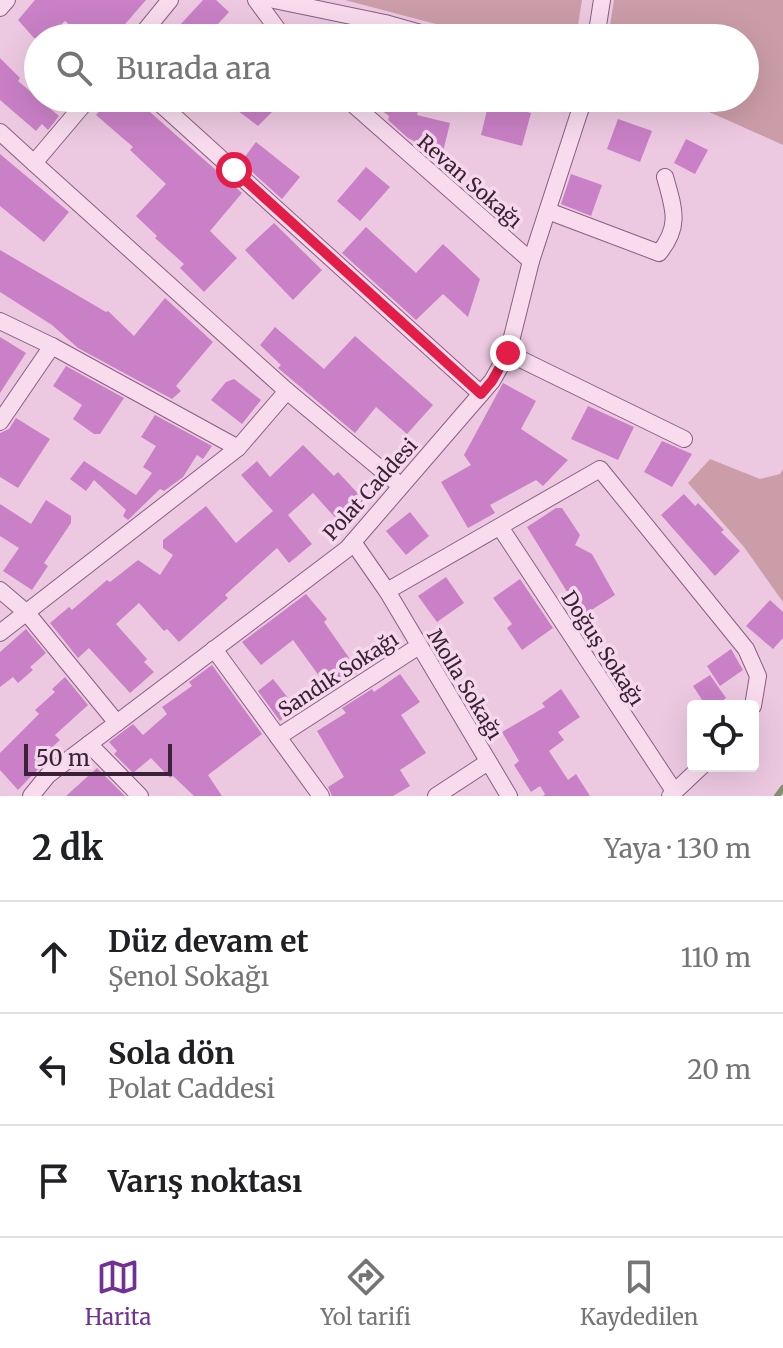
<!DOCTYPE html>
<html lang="tr">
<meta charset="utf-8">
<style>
:root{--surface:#fff;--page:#f6f6f6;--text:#202124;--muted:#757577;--line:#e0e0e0;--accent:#703095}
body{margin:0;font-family:Merriweather,serif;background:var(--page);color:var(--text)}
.controls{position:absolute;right:24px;bottom:24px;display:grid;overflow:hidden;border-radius:8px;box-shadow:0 8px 32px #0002}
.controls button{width:72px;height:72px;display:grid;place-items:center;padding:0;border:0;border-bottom:2px solid var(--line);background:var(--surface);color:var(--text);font:40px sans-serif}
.scale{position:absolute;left:24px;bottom:20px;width:148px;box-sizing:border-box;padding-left:8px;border:4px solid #3a2137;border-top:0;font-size:22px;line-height:28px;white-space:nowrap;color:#3a2137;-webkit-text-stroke:6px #f5d8eb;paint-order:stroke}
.stop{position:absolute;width:24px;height:24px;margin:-18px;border:6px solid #e11d48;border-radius:50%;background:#fff}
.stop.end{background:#e11d48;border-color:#fff;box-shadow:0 2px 8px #0008}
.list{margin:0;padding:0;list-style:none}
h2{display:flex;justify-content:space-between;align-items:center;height:104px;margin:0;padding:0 32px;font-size:34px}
h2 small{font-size:26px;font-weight:400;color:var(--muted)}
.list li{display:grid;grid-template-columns:52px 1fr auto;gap:24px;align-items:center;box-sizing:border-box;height:112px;padding:0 32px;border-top:2px solid var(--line)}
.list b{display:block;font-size:30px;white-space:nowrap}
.list p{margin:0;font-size:26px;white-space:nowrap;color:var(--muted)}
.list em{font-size:26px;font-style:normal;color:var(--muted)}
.icon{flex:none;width:44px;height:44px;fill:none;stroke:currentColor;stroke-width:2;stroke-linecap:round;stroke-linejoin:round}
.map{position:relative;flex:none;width:783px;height:796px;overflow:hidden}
.search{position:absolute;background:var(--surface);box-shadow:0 8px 32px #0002;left:24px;right:24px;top:24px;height:88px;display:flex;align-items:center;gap:20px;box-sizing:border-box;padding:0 28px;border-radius:44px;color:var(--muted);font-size:30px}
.sheet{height:440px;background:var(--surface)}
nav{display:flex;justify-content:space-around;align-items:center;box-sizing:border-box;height:112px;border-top:2px solid var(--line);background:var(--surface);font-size:22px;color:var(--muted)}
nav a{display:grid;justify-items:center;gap:4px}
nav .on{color:var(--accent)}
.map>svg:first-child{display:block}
.green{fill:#cb9da8}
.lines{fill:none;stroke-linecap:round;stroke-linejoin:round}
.stream{stroke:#839070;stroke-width:6}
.building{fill:#c980c6}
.street-casing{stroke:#895e82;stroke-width:18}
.street{stroke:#f8dcee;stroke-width:16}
.route{stroke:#e11d48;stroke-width:10}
.labels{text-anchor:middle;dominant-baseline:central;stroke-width:7;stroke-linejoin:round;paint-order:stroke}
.street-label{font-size:20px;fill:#3a2137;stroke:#f5d8eb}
</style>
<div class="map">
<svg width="783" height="796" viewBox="0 0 783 796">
<rect width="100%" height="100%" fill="#edc9e1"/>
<!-- green -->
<g class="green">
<path d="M345,0H582L576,38H473L447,27Z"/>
<path d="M614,0H783V145L678,98H745V38H608Z"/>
<path d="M710,459L760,479L780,474L783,469V602L744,547L688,483Z"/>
</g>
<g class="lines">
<!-- stream -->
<path class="stream" d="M777,796L783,788"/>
</g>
<!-- building -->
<g class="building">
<path d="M35,0H146L113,38H84L65,21L47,38H34L18,20Z"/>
<path d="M203,0H216L229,12L205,38H194L180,25Z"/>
<path d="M0,58L20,78L18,81L59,116L48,130L42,124L36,131L0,100Z"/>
<path d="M111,98H134L242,193L210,231L237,258L204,292L180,268L184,264L155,238L157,236L136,216L166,184L130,150L133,147L96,115Z"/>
<path d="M221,98H286L258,126Z"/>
<path d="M365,98H422L417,115L450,123L442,156L408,138L388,120L389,116Z"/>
<path d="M489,102L531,113L522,146L481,135Z"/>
<path d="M618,119L652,131L640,162L607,149Z"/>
<path d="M686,139L708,150L695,174L674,163Z"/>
<path d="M256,142L300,177L282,199L241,162Z"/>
<path d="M0,154L69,212L44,242L0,206Z"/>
<path d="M366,167L390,187L360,221L337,201Z"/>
<path d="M571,174L602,185L591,216L561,204Z"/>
<path d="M274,223L322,270L293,300L245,250Z"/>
<path d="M366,227L416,273L443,244L480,279L468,317L443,294L416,320L342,253Z"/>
<path d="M0,250L106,312L108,311L134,336L165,298L213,342L176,386L181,391L172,399L78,348L52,325L0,292Z"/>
<path d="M275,327L324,369L355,336L433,405L407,434L376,407L355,433L278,368L281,365L260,345Z"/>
<path d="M0,337L26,353L0,393Z"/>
<path d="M66,366L124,398L100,434H94L73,419L82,405L53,386Z"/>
<path d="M234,379L261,400L242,424L211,400L226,382Z"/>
<path d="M503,383L536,401L521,429L568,460L543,486L536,480L490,505L495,513L468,528L441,482L471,465L464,455Z"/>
<path d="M588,406L634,427L618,460L571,439Z"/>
<path d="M155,415L212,446L203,459L197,455L183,477L164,491L160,489L128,520L123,516L126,510L94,480L86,491L70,479L84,461L136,495L152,473L143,467L156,446L141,437Z"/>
<path d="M16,418L50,439L18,488L0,477V433L9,429Z"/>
<path d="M662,441L692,454L672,487L644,472Z"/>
<path d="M303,445L334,476L338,472L364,500L340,523L313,493L288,515L312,544L289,563L277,548L225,595L228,598L179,642L167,629L164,631L139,603L116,624L147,659L144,662L154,672L130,693L89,648L78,658L50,623L69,607L72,610L107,580L110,582L138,560L160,575L173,555L163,548V540L206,506L236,543L273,511L241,475L257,461L270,477Z"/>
<path d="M684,494L695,506L698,503L705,510L724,530L721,532L740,551L715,576L661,515Z"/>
<path d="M46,500L71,516V523L44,563L48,566L32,590L3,571L19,548L0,536V504L31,524Z"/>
<path d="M556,508H562L580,535L575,545L592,554L615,595L582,616L527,527Z"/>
<path d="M410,512L429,536L406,555L386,531Z"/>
<path d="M446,577L464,603L437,622L418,596Z"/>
<path d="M520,579L553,628L522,650L507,628L512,624L493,598Z"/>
<path d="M306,594L327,619L324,622L359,672L330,691L293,640L261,665L242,642Z"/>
<path d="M770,600L783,612V638L773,649L746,626Z"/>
<path d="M26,629L46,653L30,667L33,670L18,683L13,677L0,687V652Z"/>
<path d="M731,649L743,670L720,686L707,666Z"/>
<path d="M212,665L262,734L208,775L222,796H194L173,776L170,778L151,758L133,773L114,754L117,751L109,742L133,724L143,735L167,714L162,707L192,686L189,682Z"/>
<path d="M400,674L420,702L401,715L426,753L400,770L410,786L393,796H332L328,787L344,777L317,731L346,713L342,708L372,689L374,692Z"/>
<path d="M710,675L726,698L715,706H706L693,686Z"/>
<path d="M65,677L88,705L55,735L60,740L36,762L40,767L18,790L0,770V753L39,714L35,710L55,692L52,689Z"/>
<path d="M273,679L296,708L280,721L258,691Z"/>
<path d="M561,689L580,717L558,732L564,740L549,751L568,780L576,774L590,796H543L545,794L540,786L531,792L514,765L519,761L502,732L545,707L542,703Z"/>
<path d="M97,768L125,796H66Z"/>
</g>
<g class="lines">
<!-- street casing -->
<g class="street-casing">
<g id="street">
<path d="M256,0L284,38"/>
<path d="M274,0L385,23L438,38"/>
<path d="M0,8L7,0"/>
<path d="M139,38L170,0"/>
<path d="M596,38L602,0"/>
<path d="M154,98L481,394"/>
<path d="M346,98L531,261"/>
<path d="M562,98L581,108"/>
<path d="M0,132L34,163"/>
<path d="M548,211L659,253C681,226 674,209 665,177"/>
<path d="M0,321L52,346L238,448L287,391L34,163L89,98"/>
<path d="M508,353L684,439"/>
<path d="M287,391L401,486"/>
<path d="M0,422L52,346"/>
<path d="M500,527L674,791"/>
<path d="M353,542L387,591L600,469L746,649L758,676L753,706"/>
<path d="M0,590L27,613L117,723"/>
<path d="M387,591L509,796"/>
<path d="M0,633L238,448"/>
<path d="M214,649L321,796"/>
<path d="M278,737L419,646"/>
<path d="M89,744L140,796"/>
<path d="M31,796L48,775L347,549L492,381L508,353L531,261L584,98"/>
<path d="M436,796L488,762"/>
<path d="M670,796L702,766"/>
</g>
</g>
<!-- street -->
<use href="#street" class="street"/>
</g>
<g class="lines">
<!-- route -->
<path class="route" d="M234,170L481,394L492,381L508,353"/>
</g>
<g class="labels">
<!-- street labels -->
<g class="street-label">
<text transform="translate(470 181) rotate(41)">Revan Sokağı</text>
<text transform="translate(370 489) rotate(-48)">Polat Caddesi</text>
<text transform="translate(603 648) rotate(57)">Doğuş Sokağı</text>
<text transform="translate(338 674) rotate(-33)">Sandık Sokağı</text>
<text transform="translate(465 684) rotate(59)">Molla Sokağı</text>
</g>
</g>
</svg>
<div class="controls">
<button><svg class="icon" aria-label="locate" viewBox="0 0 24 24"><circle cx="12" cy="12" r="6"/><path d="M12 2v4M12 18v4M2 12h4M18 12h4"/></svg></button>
</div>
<div class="scale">50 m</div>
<div class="stop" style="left:234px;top:170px"></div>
<div class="stop end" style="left:508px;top:353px"></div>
<div class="search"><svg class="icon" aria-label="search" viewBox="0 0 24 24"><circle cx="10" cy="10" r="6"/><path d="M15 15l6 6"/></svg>Burada ara</div>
</div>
<section class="sheet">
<h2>2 dk<small>Yaya · 130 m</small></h2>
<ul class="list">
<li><svg class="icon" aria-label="ahead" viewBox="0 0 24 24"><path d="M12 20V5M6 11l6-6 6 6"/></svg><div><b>Düz devam et</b><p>Şenol Sokağı</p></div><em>110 m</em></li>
<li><svg class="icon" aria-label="left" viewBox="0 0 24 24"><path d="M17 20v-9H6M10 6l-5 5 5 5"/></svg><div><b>Sola dön</b><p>Polat Caddesi</p></div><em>20 m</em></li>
<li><svg class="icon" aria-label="arrive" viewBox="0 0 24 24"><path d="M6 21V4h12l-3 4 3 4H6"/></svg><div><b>Varış noktası</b></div></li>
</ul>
</section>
<nav>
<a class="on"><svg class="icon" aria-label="map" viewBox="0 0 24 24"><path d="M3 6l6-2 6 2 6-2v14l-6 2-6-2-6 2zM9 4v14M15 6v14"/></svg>Harita</a>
<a><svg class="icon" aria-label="directions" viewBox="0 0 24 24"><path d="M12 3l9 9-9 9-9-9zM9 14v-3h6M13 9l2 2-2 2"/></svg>Yol tarifi</a>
<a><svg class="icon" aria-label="saved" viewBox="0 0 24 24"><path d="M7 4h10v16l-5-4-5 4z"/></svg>Kaydedilen</a>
</nav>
